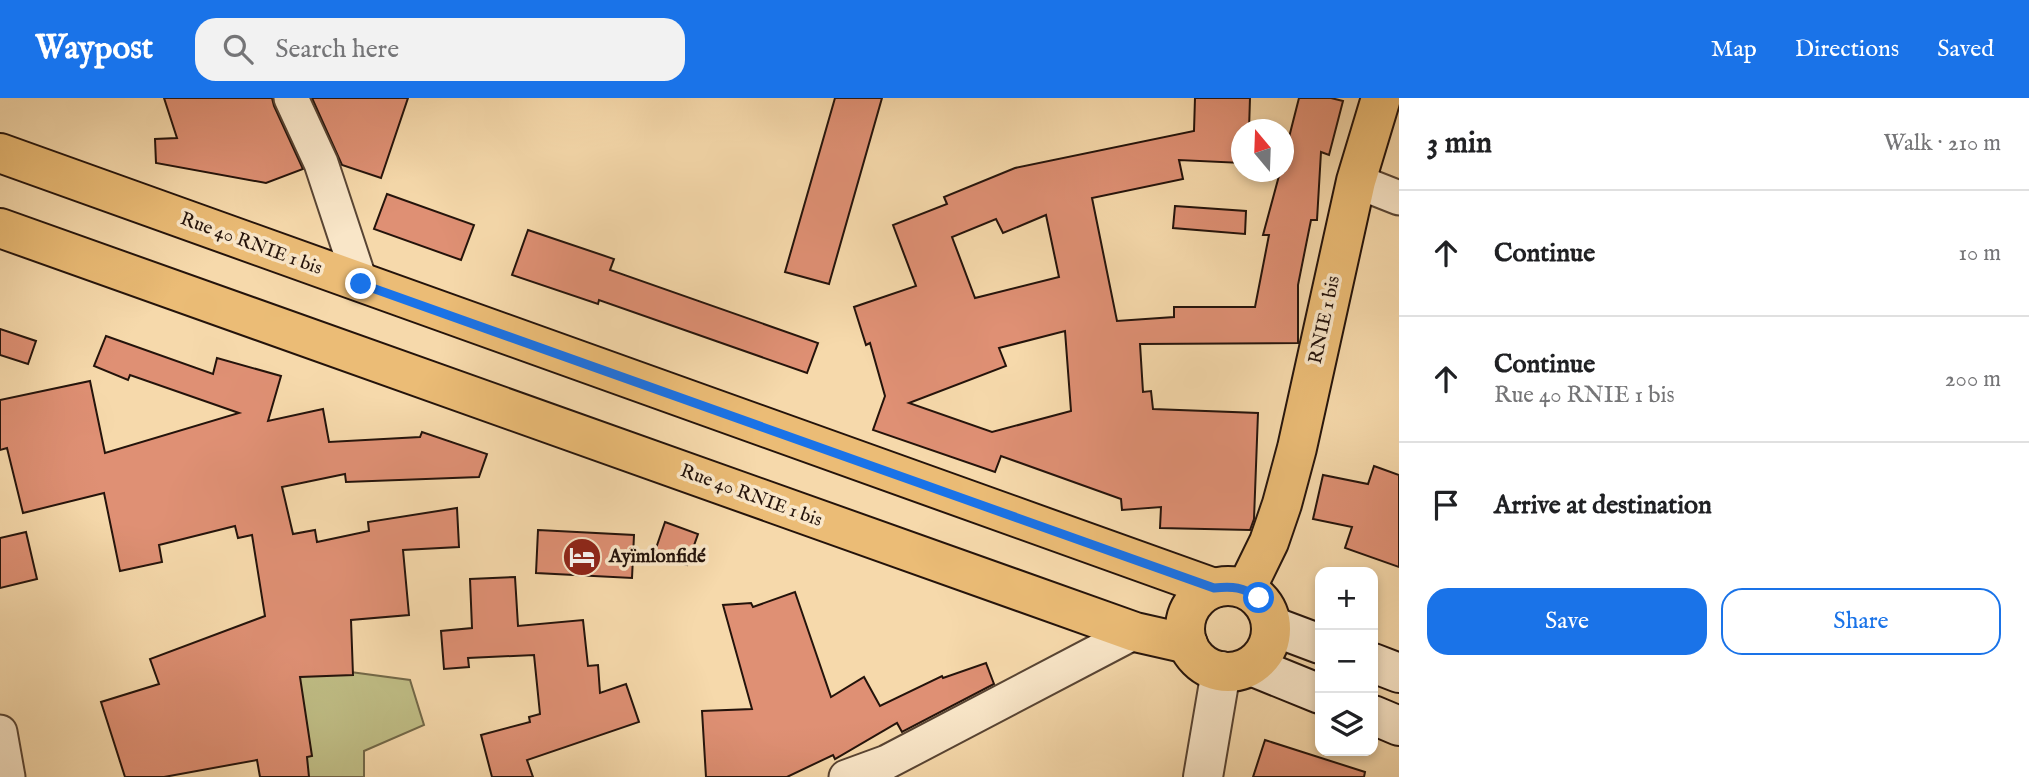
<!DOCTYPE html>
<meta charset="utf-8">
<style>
:root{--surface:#fff;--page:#f2f2f2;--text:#202124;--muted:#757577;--line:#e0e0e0;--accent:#1a73e8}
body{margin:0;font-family:"IM FELL English",serif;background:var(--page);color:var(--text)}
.controls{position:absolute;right:21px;bottom:21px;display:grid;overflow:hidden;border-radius:14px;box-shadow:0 4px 10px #0003}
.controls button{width:63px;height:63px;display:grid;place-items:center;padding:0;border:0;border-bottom:2px solid var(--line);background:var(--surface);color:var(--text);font:35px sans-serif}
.compass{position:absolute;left:1231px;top:21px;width:63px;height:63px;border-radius:50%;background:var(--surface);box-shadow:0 4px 10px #0003;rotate:341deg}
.stop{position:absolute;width:21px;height:21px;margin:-16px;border:5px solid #1a73e8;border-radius:50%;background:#fff}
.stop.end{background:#1a73e8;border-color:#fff;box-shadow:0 2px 7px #0008}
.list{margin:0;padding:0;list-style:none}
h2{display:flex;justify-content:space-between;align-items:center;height:91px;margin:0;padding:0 28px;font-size:30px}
h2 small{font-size:23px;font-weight:400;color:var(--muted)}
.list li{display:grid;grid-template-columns:46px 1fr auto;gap:21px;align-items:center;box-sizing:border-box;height:126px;padding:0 28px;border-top:2px solid var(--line)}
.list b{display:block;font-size:26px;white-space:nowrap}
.list p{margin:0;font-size:23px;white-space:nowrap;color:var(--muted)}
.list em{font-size:23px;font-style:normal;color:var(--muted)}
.actions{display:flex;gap:14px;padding:21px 28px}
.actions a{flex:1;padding:16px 0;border:2px solid var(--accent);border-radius:21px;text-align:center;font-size:24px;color:var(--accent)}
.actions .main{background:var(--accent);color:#fff}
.icon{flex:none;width:38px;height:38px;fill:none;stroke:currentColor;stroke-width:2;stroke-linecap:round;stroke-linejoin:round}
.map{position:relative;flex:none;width:1399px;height:679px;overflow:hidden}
header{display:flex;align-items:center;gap:42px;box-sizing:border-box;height:98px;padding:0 35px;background:var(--accent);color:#fff}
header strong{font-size:33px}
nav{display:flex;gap:38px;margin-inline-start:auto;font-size:24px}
.search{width:490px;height:63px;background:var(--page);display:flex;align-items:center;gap:18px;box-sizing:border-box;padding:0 24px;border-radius:21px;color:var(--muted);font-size:26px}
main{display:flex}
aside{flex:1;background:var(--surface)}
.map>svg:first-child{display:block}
.green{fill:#c0be86;stroke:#726848;stroke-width:2}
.building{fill:#df9074;stroke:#24130b;stroke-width:2;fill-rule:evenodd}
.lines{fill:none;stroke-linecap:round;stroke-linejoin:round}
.minor-casing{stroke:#584433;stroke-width:37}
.tertiary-casing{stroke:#584433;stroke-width:42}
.secondary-casing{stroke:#24130b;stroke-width:42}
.primary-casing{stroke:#24130b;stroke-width:42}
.minor{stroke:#f9e6c8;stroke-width:33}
.tertiary{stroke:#f9e6c8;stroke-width:38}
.secondary{stroke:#f9e6c8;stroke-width:38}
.primary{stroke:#ebbc76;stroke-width:38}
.route{stroke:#1a73e8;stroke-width:9}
.labels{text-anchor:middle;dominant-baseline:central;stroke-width:7;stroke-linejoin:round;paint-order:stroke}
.street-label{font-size:19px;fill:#24130b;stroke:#f9e6c8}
.poi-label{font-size:19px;font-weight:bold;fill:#24130b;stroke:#f9e6c8;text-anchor:start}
</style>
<header>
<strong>Waypost</strong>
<div class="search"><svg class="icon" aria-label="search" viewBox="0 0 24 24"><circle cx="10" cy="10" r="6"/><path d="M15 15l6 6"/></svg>Search here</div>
<nav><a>Map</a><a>Directions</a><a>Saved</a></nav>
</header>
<main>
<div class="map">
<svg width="1399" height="679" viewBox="0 0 1399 679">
<rect width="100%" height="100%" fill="#f6d9ab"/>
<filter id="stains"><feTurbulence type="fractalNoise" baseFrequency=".00286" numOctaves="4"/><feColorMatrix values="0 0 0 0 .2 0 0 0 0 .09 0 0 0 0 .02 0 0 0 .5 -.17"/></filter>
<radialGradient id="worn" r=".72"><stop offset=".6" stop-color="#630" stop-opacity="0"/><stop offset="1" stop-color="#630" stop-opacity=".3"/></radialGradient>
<!-- green -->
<path class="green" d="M343,573L410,582L424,627L364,653V679H287L278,578Z"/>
<!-- building -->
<g class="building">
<path d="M164,0H272L274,8L303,71L266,85L156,65L155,41L177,40Z"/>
<path d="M312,0H408L381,80L342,67Z"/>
<path d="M835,0H882L829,186L785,174Z"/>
<path d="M1195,0H1250L1249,32H1242V65L1179,62L1183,81L1092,100L1117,223L1174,219V209H1255L1269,137H1263L1280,74H1284V59L1299,0H1331L1343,3L1329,57L1321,54L1317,122H1311L1298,187V245L1140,246L1143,294L1151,293L1153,311L1258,315L1254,421L1250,432L1160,430L1161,409L1122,412L1121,401L1001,358L995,374L873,332L885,298L870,245L866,247L854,209L916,188L893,127L947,106L944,99L1015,70L1194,33ZM1046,117L1059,179L975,200L952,139L996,121L1003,135ZM1065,233L1071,313L992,334L909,305L1006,268L999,250Z"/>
<path d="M387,96L474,127L461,162L374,131Z"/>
<path d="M1175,108L1246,113L1245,136L1173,130Z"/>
<path d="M528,132L614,161L610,172L818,245L807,275L599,202L598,206L512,177Z"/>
<path d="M0,231L36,243L28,266L0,257Z"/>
<path d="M106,238L213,276L217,260L281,278L268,323L323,311L329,344L420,339L422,334L487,356L479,379L346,384L345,376L282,389L293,436L315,432L317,444L369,433L368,424L457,410L459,449L403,452L409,517L351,522L353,577L300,579L312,658L307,659L309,679H260L257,662L164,679H125L101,604L159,586L150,561L265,518L252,437L238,440L235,428L159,447L162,464L120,473L104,395L23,415L7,350L0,352V302L90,283L105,355L239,315L130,277L128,282L94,268Z"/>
<path d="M1374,368L1399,377V469L1345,450L1352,429L1313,421L1323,377L1368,386Z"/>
<path d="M665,424L698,436L687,467L654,456Z"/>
<path d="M538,432L634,437L632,480L536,475Z"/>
<path d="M26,434L37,481L0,490V440Z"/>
<path d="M515,479L518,528L583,522L588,568L598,567L600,595L626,586L639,624L527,662L533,679H492L481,637L530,624L529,619L540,616L534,557L468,560L469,569L444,571L441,533L472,530L470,481Z"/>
<path d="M795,494L831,599L864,579L880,608L942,578L943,580L986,565L994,586L902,634L897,625L835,661L833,657L787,679H706L702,613L752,611L723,507L751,505L753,509Z"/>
<path d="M1265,642L1365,674L1364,679H1253Z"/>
</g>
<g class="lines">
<!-- minor casing -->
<g class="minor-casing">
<g id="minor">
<path d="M291,0L321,65L361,186"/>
<path d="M1356,83L1399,100"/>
<path d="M0,634L8,679"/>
<path d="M846,679L887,664L1135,534"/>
</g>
</g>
<!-- tertiary casing -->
<g class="tertiary-casing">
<path id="tertiary" d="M1203,679L1221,573"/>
</g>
<!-- secondary casing -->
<g class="secondary-casing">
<g id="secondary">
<path d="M1272,528L1320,546"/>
<path d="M1373,565L1399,575"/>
<path d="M1251,568L1320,596"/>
<path d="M1373,617L1399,628"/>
</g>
</g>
<!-- primary casing -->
<g class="primary-casing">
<g id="primary">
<path d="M0,55L1214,490"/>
<path d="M0,130L1135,534L1188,546"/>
<circle cx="1228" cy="531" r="43"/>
<path d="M1246,491L1269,444L1282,406L1297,350L1356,83L1381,0"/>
</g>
</g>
<!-- minor -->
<use href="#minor" class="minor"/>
<!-- tertiary -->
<use href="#tertiary" class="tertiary"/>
<!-- secondary -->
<use href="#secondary" class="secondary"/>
<!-- primary -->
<use href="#primary" class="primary"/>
</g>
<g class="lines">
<!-- route -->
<path class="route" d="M361,186L1214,490C1233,488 1243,489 1259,500"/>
</g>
<!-- icons -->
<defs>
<g id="hotel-disc" transform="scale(2.0125)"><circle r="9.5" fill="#8f2418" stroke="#f9e6c8"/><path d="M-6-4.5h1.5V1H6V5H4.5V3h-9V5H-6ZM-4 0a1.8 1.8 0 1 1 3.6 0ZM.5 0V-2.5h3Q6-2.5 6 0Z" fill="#fff"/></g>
</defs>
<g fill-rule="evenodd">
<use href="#hotel-disc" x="582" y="459"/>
</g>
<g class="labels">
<!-- street labels -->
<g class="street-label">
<text transform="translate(251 146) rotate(20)">Rue 40 RNIE 1 bis</text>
<text transform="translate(1325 222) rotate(-78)">RNIE 1 bis</text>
<text transform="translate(751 398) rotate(20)">Rue 40 RNIE 1 bis</text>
</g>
<!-- poi labels -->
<g class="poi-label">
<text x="609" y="459">Ayïmlonfidé</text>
</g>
</g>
<rect width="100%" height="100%" filter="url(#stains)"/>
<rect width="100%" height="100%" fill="url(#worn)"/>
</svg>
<div class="controls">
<button>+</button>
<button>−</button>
<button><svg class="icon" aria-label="layers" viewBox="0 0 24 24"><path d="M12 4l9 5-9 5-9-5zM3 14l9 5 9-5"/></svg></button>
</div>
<svg class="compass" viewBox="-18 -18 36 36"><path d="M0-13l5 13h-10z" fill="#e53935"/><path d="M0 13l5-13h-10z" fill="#757577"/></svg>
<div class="stop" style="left:1259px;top:500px"></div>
<div class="stop end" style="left:361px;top:186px"></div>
</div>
<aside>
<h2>3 min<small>Walk · 210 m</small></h2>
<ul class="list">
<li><svg class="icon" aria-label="ahead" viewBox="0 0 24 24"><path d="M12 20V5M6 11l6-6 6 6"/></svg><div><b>Continue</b></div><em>10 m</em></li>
<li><svg class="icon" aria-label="ahead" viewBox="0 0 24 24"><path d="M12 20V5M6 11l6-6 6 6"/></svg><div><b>Continue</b><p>Rue 40 RNIE 1 bis</p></div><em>200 m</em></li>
<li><svg class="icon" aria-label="arrive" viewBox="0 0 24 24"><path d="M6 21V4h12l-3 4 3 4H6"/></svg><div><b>Arrive at destination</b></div></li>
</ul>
<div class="actions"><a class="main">Save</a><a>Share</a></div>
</aside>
</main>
